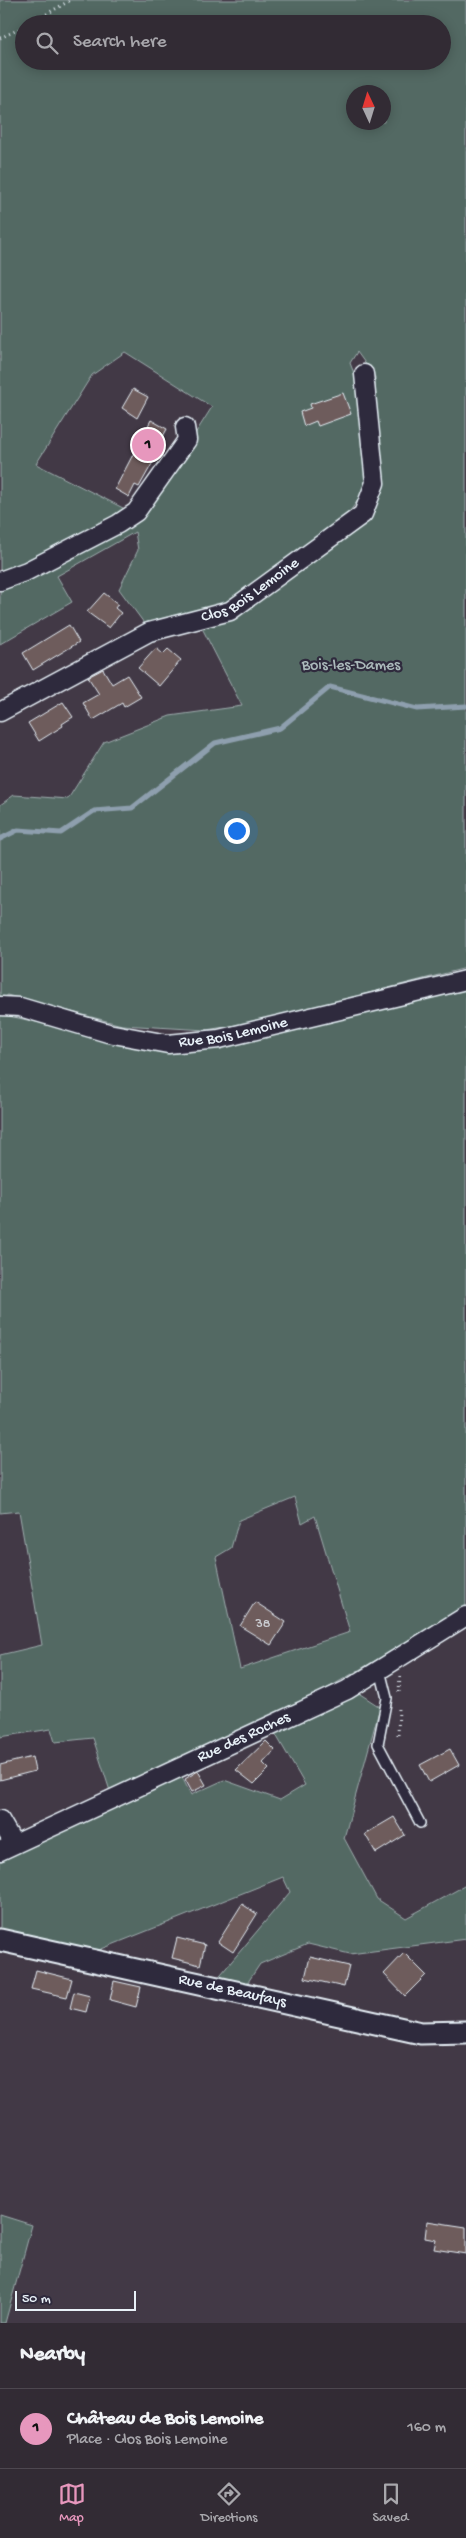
<!DOCTYPE html>
<meta charset="utf-8">
<style>
:root{--surface:#322b34;--page:#3a333c;--text:#f1f3f6;--muted:#a8a7ac;--line:#4d474f;--accent:#e797bd}
body{margin:0;font-family:"Gochi Hand",sans-serif;background:var(--page);color:var(--text)}
.compass{position:absolute;left:346px;top:85px;width:45px;height:45px;border-radius:50%;background:var(--surface);box-shadow:0 2px 12px #0003;rotate:356deg}
.scale{position:absolute;left:15px;bottom:12px;width:121px;box-sizing:border-box;padding-left:5px;border:2px solid #e8f1f8;border-top:0;font-size:14px;line-height:18px;white-space:nowrap;color:#e8f1f8;-webkit-text-stroke:4px #2f2a3d;paint-order:stroke}
.you{position:absolute;left:236px;top:830px;width:18px;height:18px;margin:-12px;border:4px solid #fff;border-radius:50%;background:#1a73e8;box-shadow:0 0 0 8px #1a73e833}
.badge{display:grid;place-items:center;width:32px;height:32px;border-radius:50%;background:var(--accent);color:#111;font-size:16px;font-weight:700}
.pin{position:absolute;translate:-50% -50%;border:2px solid #fff;box-shadow:0 1px 5px #0006}
.list{margin:0;padding:0;list-style:none}
h2{display:flex;justify-content:space-between;align-items:center;height:65px;margin:0;padding:0 20px;font-size:21px}
h2 small{font-size:16px;font-weight:400;color:var(--muted)}
.list li{display:grid;grid-template-columns:32px 1fr auto;gap:15px;align-items:center;box-sizing:border-box;height:80px;padding:0 20px;border-top:1px solid var(--line)}
.list b{display:block;font-size:19px;white-space:nowrap}
.list p{margin:0;font-size:16px;white-space:nowrap;color:var(--muted)}
.list em{font-size:16px;font-style:normal;color:var(--muted)}
.icon{flex:none;width:28px;height:28px;fill:none;stroke:currentColor;stroke-width:2;stroke-linecap:round;stroke-linejoin:round}
.map{position:relative;flex:none;width:466px;height:2323px;overflow:hidden}
.search{position:absolute;background:var(--surface);box-shadow:0 2px 12px #0003;left:15px;right:15px;top:15px;height:55px;display:flex;align-items:center;gap:12px;box-sizing:border-box;padding:0 18px;border-radius:28px;color:var(--muted);font-size:19px}
.sheet{height:145px;background:var(--surface)}
nav{display:flex;justify-content:space-around;align-items:center;box-sizing:border-box;height:70px;border-top:1px solid var(--line);background:var(--surface);font-size:14px;color:var(--muted)}
nav a{display:grid;justify-items:center;gap:2px}
nav .on{color:var(--accent)}
.map>svg:first-child{display:block}
.green{fill:#536963;stroke:#9eadae;fill-rule:evenodd}
.lines{fill:none;stroke-linecap:round;stroke-linejoin:round}
.stream{stroke:#8e9fae;stroke-width:5}
.building{fill:#6e5b5b;stroke:#e8f1f8}
.service-casing{stroke:#e8f1f8;stroke-width:12}
.minor-casing{stroke:#e8f1f8;stroke-width:21}
.tertiary-casing{stroke:#e8f1f8;stroke-width:25}
.path{stroke:#e8f1f8;stroke-width:3;stroke-dasharray:1 4;stroke-linecap:butt}
.service{stroke:#2f2a3d;stroke-width:9}
.minor{stroke:#2f2a3d;stroke-width:18}
.tertiary{stroke:#2f2a3d;stroke-width:21}
.labels{text-anchor:middle;dominant-baseline:central;stroke-width:4.5;stroke-linejoin:round;paint-order:stroke}
.number-label{font-size:14px;fill:#caccd1}
.street-label{font-size:16px;fill:#e8f1f8;stroke:#2f2a3d}
.park-label{font-size:16px;fill:#acbbbc;stroke:#2f2a3d}
</style>
<div class="map">
<svg width="466" height="2323" viewBox="0 0 466 2323">
<rect width="100%" height="100%" fill="#423946"/>
<filter id="ink" filterUnits="userSpaceOnUse"><feTurbulence type="fractalNoise" baseFrequency=".02" numOctaves="2"/><feDisplacementMap in="SourceGraphic" scale="10" xChannelSelector="R" yChannelSelector="G"/><feConvolveMatrix kernelMatrix="1 2 1 2 8 2 1 2 1" color-interpolation-filters="sRGB"/></filter>
<g filter="url(#ink)">
<!-- green -->
<g class="green">
<path d="M0,0H466V968L256,1022L206,1030L122,1025L7,995L5,1015L165,1051L466,987V1608L295,1707L210,1743L110,1791L93,1738L55,1742L51,1729L0,1737V1655L42,1645L19,1511L0,1513V805L14,795L68,799L104,742L170,716L242,706L202,628L373,513L375,377L357,352L350,363L364,399L369,485L345,518L221,608L144,623L119,589L138,550L135,532L57,576L72,602L0,644ZM24,24H442V61H24ZM354,92H384V122H354ZM125,352L212,407L140,521L123,508L36,464L92,375ZM295,1497L302,1523L315,1516L350,1632L240,1669L216,1557L231,1548L239,1520Z"/>
<path d="M360,1694L380,1707L344,1838L377,1899L406,1918L466,1885V1939L350,1954L308,1944L260,1964L244,1988L216,1980L290,1892L283,1877L94,1952L0,1929V1862L179,1771L191,1795L224,1780L280,1800L305,1785L272,1728Z"/>
<path d="M0,2215L32,2225L5,2323H0Z"/>
</g>
<g class="lines">
<!-- stream -->
<path class="stream" d="M0,839L18,830L61,833L94,811L132,808L215,743L280,728L330,687L417,709L466,706"/>
</g>
<!-- building -->
<g class="building">
<path d="M133,389L148,397L137,418L122,408Z"/>
<path d="M343,393L351,414L318,426L316,421L304,426L300,412L311,408L310,404Z"/>
<path d="M151,420L167,429L150,461L153,462L139,487L135,485L129,497L115,489Z"/>
<path d="M104,593L118,604L115,608L121,613L109,628L87,612Z"/>
<path d="M69,625L79,642L33,670L23,653Z"/>
<path d="M156,648L163,654L168,649L181,660L159,686L138,668Z"/>
<path d="M103,669L112,684L127,675L141,697L124,707L122,703L93,720L83,703L99,694L88,677Z"/>
<path d="M63,702L73,717L62,724L63,726L39,741L28,723Z"/>
<path d="M255,1602L286,1622L271,1645L240,1626Z"/>
<path d="M266,1741L275,1750L263,1763L269,1769L254,1784L236,1770Z"/>
<path d="M450,1749L459,1765L429,1782L420,1765Z"/>
<path d="M32,1757L35,1771L0,1780V1765Z"/>
<path d="M198,1771L206,1785L192,1792L185,1779Z"/>
<path d="M394,1817L405,1835L376,1853L365,1834Z"/>
<path d="M242,1904L257,1914L233,1952L218,1942Z"/>
<path d="M177,1938L205,1945L200,1965L172,1958Z"/>
<path d="M404,1953L426,1975L405,1996L384,1974Z"/>
<path d="M310,1957L349,1966L344,1987L305,1978Z"/>
<path d="M36,1970L72,1979L67,1997L31,1989Z"/>
<path d="M114,1981L141,1987L136,2007L110,2000Z"/>
<path d="M74,1992L90,1996L86,2012L70,2008Z"/>
<path d="M427,2221L466,2227V2254L434,2249L436,2240L425,2238Z"/>
</g>
<g class="lines">
<!-- service casing -->
<g class="service-casing">
<path id="service" d="M380,1670L387,1698L378,1744L420,1823"/>
</g>
<!-- minor casing -->
<g class="minor-casing">
<g id="minor">
<path d="M0,581L27,571L118,524L136,512L187,440L185,427"/>
<path id="s1" d="M0,712L149,632L230,611L363,514L375,483L364,374"/>
<path id="s2" d="M0,1006L20,1007L108,1033L168,1044L219,1039L466,980"/>
<path d="M0,1820L14,1844"/>
<path id="s3" d="M0,1851L347,1690L466,1616"/>
</g>
</g>
<!-- tertiary casing -->
<g class="tertiary-casing">
<g id="tertiary">
<path id="s4" d="M0,1940L421,2033L466,2032"/>
</g>
</g>
<!-- path -->
<g class="path">
<path d="M29,24L71,0"/>
<path d="M0,38L24,27"/>
<path d="M399,1692L400,1675"/>
<path d="M398,1735L399,1708"/>
</g>
<!-- service -->
<use href="#service" class="service"/>
<!-- minor -->
<use href="#minor" class="minor"/>
<!-- tertiary -->
<use href="#tertiary" class="tertiary"/>
</g>
</g>
<g class="labels">
<!-- number labels -->
<g class="number-label">
<text x="263" y="1624">38</text>
</g>
<!-- street labels -->
<g class="street-label">
<text stroke="none"><textPath href="#s1" startOffset="280">Clos Bois Lemoine</textPath></text>
<text stroke="none"><textPath href="#s2" startOffset="239">Rue Bois Lemoine</textPath></text>
<text stroke="none"><textPath href="#s3" startOffset="269">Rue des Roches</textPath></text>
<text stroke="none"><textPath href="#s4" startOffset="238">Rue de Beaufays</textPath></text>
</g>
<!-- park labels -->
<g class="park-label">
<text x="351" y="666">Bois-les-Dames</text>
</g>
</g>
</svg>
<svg class="compass" viewBox="-18 -18 36 36"><path d="M0-13l5 13h-10z" fill="#e53935"/><path d="M0 13l5-13h-10z" fill="#a8a7ac"/></svg>
<div class="scale">50 m</div>
<div class="you"></div>
<div class="pin badge" style="left:148px;top:445px">1</div>
<div class="search"><svg class="icon" aria-label="search" viewBox="0 0 24 24"><circle cx="10" cy="10" r="6"/><path d="M15 15l6 6"/></svg>Search here</div>
</div>
<section class="sheet">
<h2>Nearby<small></small></h2>
<ul class="list">
<li><span class="badge">1</span><div><b>Château de Bois Lemoine</b><p>Place · Clos Bois Lemoine</p></div><em>160 m</em></li>
</ul>
</section>
<nav>
<a class="on"><svg class="icon" aria-label="map" viewBox="0 0 24 24"><path d="M3 6l6-2 6 2 6-2v14l-6 2-6-2-6 2zM9 4v14M15 6v14"/></svg>Map</a>
<a><svg class="icon" aria-label="directions" viewBox="0 0 24 24"><path d="M12 3l9 9-9 9-9-9zM9 14v-3h6M13 9l2 2-2 2"/></svg>Directions</a>
<a><svg class="icon" aria-label="saved" viewBox="0 0 24 24"><path d="M7 4h10v16l-5-4-5 4z"/></svg>Saved</a>
</nav>
